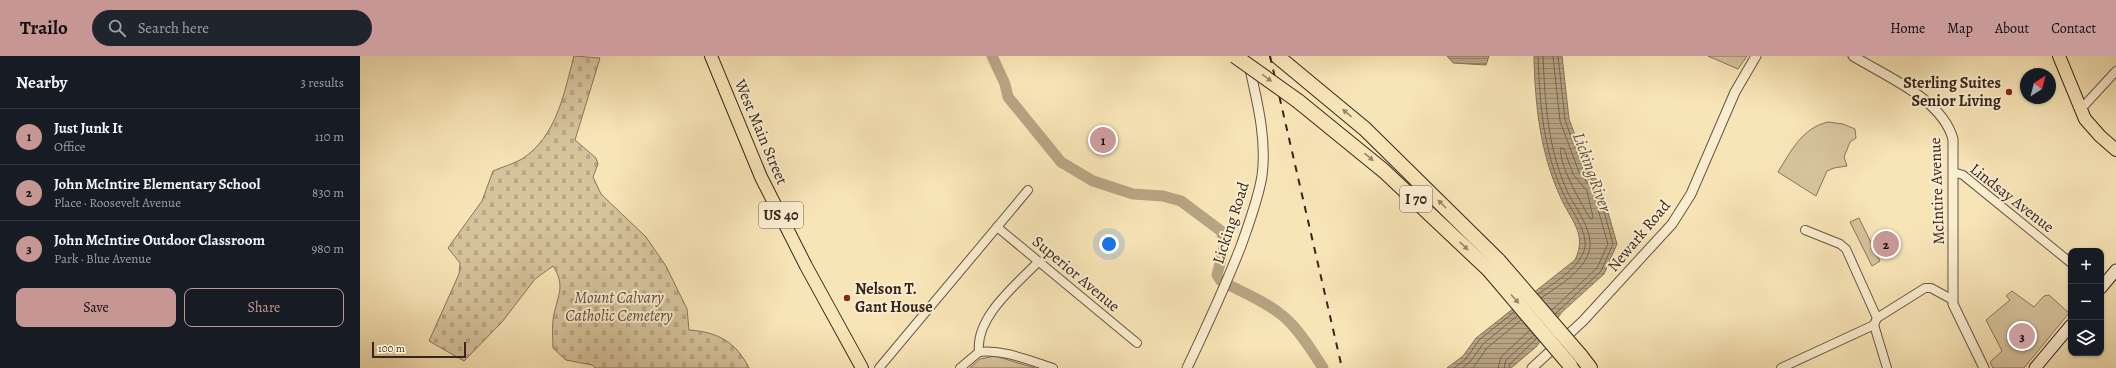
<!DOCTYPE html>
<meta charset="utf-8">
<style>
:root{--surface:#171b24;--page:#20242c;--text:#f1f3f6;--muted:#9ea1a6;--line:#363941;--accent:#c59692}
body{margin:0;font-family:Alegreya,serif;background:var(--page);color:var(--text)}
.controls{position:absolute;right:12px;bottom:12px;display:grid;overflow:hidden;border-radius:8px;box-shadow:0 1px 3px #0004}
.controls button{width:36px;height:36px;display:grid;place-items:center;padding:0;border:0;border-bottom:1px solid var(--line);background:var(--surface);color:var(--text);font:20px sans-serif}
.compass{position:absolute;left:1660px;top:12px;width:36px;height:36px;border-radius:50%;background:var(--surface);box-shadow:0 1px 3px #0004;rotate:36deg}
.scale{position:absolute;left:12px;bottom:10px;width:94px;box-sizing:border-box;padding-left:4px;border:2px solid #38251e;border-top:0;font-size:11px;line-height:14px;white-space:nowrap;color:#38251e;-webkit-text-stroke:3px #faeed0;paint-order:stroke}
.you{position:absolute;left:749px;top:188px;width:14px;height:14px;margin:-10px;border:3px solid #fff;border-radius:50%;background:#1a73e8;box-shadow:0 0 0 6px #1a73e833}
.badge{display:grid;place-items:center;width:26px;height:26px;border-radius:50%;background:var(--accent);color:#111;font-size:13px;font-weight:700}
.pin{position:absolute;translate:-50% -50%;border:2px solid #fff;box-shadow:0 1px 4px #0006}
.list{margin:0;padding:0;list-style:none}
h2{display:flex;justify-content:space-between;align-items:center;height:52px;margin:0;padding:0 16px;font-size:17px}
h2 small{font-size:13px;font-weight:400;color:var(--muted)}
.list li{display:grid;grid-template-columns:26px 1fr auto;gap:12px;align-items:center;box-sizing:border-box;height:56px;padding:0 16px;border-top:1px solid var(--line)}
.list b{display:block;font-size:15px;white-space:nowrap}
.list p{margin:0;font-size:13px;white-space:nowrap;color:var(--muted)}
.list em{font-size:13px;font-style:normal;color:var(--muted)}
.actions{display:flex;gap:8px;padding:12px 16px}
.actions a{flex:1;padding:9px 0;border:1px solid var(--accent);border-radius:8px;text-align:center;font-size:14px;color:var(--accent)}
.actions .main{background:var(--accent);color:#111}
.icon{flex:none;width:22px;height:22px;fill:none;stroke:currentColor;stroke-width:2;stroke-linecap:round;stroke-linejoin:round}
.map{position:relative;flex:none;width:1756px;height:312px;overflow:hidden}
header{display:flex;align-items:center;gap:24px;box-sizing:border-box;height:56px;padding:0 20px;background:var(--accent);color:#111}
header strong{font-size:19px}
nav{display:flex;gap:22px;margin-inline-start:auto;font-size:14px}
.search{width:280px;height:36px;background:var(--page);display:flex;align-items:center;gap:10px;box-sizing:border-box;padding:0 14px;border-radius:22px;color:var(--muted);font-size:15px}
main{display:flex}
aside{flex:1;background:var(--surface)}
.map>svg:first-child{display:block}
.cemetery{fill:url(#cemetery-stones);stroke:#88745e}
.park{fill:#d7c49d;stroke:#88745e}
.water{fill:url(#water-rules);stroke:#84715b}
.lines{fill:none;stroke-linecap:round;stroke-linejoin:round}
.shore{stroke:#786450;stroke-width:1}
.river{stroke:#b7a483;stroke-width:11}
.minor-casing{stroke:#685544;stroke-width:10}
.tertiary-casing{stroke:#685544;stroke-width:11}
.secondary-casing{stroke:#38251e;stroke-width:13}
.primary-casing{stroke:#38251e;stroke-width:14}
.motorway-casing{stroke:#38251e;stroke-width:16}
.minor{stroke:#faeed0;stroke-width:8}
.tertiary{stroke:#faeed0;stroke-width:9}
.secondary{stroke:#faeed0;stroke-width:11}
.primary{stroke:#f8e5b7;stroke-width:12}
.motorway{stroke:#f8e5b7;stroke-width:14}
.rail{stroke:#38251e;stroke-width:2;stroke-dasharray:7 7;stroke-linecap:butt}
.motorway-bridge-casing{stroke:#38251e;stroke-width:16;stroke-linecap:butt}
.motorway-bridge{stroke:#f8e5b7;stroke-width:14}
.oneway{fill:#98856a}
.poi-dot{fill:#8f2418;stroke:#faeed0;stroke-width:1.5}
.labels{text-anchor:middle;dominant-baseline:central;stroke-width:4;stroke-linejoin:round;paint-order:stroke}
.shield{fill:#faeed0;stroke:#726153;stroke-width:1}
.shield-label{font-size:15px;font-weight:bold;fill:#38251e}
.poi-label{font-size:16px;font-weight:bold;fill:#38251e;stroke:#faeed0;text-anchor:end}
.street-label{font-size:16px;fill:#38251e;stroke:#faeed0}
.park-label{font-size:16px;font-style:italic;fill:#604d3e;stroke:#faeed0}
.water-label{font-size:17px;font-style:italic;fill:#645141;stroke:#faeed0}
</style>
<header>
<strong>Trailo</strong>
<div class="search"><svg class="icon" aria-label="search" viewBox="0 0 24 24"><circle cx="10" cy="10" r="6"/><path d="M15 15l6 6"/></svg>Search here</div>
<nav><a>Home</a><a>Map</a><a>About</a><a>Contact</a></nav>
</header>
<main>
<aside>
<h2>Nearby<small>3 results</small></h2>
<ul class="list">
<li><span class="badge">1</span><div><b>Just Junk It</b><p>Office</p></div><em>110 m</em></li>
<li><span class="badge">2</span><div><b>John McIntire Elementary School</b><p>Place · Roosevelt Avenue</p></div><em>830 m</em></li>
<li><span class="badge">3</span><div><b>John McIntire Outdoor Classroom</b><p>Park · Blue Avenue</p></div><em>980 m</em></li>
</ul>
<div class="actions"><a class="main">Save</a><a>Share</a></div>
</aside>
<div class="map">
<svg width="1756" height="312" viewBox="0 0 1756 312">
<defs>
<pattern id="cemetery-stones" width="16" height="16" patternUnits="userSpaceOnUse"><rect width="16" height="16" fill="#d7c49d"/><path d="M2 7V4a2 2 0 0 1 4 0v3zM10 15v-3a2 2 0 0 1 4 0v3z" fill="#b9a887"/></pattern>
<pattern id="water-rules" width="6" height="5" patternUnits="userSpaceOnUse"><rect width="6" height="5" fill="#b7a483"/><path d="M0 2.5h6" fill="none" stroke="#96856b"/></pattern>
</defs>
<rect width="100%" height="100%" fill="#f8e5b7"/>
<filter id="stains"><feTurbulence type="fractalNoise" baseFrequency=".005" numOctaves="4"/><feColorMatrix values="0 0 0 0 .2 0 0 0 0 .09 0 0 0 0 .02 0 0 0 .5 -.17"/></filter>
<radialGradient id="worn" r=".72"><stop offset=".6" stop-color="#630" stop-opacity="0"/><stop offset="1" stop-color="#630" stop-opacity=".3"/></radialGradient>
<!-- cemetery -->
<path class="cemetery" d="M214,0L240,2L215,84L236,102L238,108L233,121L241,138L286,181L306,210L327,253L329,274C358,276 376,286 389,312H235L232,309L206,304L193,292C193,283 192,273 193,264C196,242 207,231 193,210L175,223L142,266L104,305L69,285L99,218L100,207L88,192L122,145L133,115C142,111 153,108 162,103C197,80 204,37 214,0Z"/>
<!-- park -->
<g class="park">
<path d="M1348,0H1387L1378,13Z"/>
<path d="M1468,66L1483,68L1495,73L1496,82L1490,86L1484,101L1487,110L1474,112L1467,115L1456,140L1418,116C1431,95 1442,72 1468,66Z"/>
<path d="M1499,162L1520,205L1512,210L1490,166Z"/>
<path d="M1652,235L1674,251L1684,240L1689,239L1709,257L1664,312H1633L1630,306L1642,295L1626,264L1650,244L1646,240Z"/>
<path d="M635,300L675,312H610L620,303Z"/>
</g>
<!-- water -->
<g class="water">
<path d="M1087,0H1129L1126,9L1093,7Z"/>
<path d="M1174,0H1202L1209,63L1227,112L1240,128L1257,188L1244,218L1202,256L1176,291L1151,312H1087L1103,300L1116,282L1215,204C1228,177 1210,164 1200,140C1180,96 1175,48 1174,0Z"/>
</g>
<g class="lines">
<!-- shore -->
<g class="shore">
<path d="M1201,92L1204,93L1213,118L1227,135L1233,161L1232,163L1230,162C1222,149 1197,106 1201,92Z"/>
<path d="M1178,238C1194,227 1217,214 1224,195C1230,177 1211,155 1204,139C1183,95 1180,48 1178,0"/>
<path d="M1181,242C1198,230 1222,217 1229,196C1235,177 1216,153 1208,137C1188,94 1185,47 1183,0"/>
<path d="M1192,254L1237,212L1248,188L1232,133L1219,116L1200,65L1193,0"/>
<path d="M1195,258L1241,215L1253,188L1237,130L1223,113L1205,64L1198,0"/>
<path d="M1094,312L1106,303L1119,284L1154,256"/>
<path d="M1102,312L1110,306L1123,288L1157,260"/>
<path d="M1113,312L1127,292L1161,264"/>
<path d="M1138,312L1141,301L1170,274"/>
<path d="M1144,312L1146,304L1174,279"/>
<path d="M1149,312L1150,308L1177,282"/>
</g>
<!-- river -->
<path class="river" d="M632,0L645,28L648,41L701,106L733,125L773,138L803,140L821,145L861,175L865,187L857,219L861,225C882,236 905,245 923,260C938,272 953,296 963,312"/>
<!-- minor casing -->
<g class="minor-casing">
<g id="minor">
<path d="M1721,53L1756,15"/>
<path d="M1593,116L1603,119L1711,207"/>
<path d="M637,171L777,287"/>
<path d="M1445,174L1480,188L1486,193L1517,262"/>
<path d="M1514,269L1527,312"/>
<path d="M619,296C644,293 670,305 693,312"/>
<path d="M519,312L668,134"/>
<path d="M600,312L619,296C615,261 656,229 678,206"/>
<path d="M1421,312L1514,269L1517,262L1565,232H1571L1593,244"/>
</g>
</g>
<!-- tertiary casing -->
<g class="tertiary-casing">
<g id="tertiary">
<path d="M1493,0C1527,21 1582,43 1593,83V248L1624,312"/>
<path d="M827,312C846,272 865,231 881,190C889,167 898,144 902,120C907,83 897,45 889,9"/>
<path d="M1172,312L1223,265L1312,168L1331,138L1375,36L1396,0"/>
</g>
</g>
<!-- secondary casing -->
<g class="secondary-casing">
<g id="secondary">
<path d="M1741,232L1756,214"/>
<path d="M1675,312L1711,269"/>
</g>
</g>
<!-- primary casing -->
<g class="primary-casing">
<g id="primary">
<path d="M351,0L401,121L446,210L502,312"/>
<path d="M1699,0L1725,63L1740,80L1756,94"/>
</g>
</g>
<!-- motorway casing -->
<g class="motorway-casing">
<g id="motorway">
<path d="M917,0L1005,73L1139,205"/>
<path d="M938,45L1024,115L1129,214"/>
<path d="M1220,299L1230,312"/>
</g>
</g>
<!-- minor -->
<use href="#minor" class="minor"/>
<!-- tertiary -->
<use href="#tertiary" class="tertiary"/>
<!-- secondary -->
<use href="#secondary" class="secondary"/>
<!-- primary -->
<use href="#primary" class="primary"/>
<!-- motorway -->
<use href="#motorway" class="motorway"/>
<!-- rail -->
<path class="rail" d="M910,0L982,312"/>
<!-- motorway-bridge casing -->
<g class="motorway-bridge-casing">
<g id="motorway-bridge">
<path d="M875,0L938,45"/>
<path d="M1139,205L1220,299"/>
<path d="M1129,214L1210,309"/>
</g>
</g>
<!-- motorway-bridge -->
<use href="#motorway-bridge" class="motorway-bridge"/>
</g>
<!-- one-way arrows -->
<defs><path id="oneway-solid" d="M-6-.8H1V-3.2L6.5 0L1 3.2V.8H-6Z"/></defs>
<g class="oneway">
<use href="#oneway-solid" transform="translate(907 22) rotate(36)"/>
<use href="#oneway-solid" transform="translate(987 57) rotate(-139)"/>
<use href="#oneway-solid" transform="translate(1009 101) rotate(40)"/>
<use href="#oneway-solid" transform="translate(1082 148) rotate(-135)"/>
<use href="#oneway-solid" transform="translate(1104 190) rotate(44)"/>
<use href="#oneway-solid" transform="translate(1155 243) rotate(48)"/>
</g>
<!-- markers -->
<g class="poi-dot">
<circle cx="1649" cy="36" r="4"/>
<circle cx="487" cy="242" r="4"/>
</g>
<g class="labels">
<!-- shield labels -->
<g class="shield">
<rect x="1040" y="130" width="32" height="26" rx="3"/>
<rect x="399" y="146" width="44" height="26" rx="3"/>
</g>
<g class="shield-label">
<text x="1056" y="143">I 70</text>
<text x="421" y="159">US 40</text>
</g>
<!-- poi labels -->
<g class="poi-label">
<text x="1641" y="27">Sterling Suites<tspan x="1641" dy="18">Senior Living</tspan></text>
<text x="495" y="233" text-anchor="start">Nelson T.<tspan x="495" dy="18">Gant House</tspan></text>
</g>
<!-- street labels -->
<g class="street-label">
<text transform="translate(401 76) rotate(67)">West Main Street</text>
<text transform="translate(1577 135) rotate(-92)">McIntire Avenue</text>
<text transform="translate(1652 142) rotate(38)">Lindsay Avenue</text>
<text transform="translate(871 167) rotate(-72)">Licking Road</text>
<text transform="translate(1279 180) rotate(-50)">Newark Road</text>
<text transform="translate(716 218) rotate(40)">Superior Avenue</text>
</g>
<!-- park labels -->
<g class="park-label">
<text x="259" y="242">Mount Calvary<tspan x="259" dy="18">Catholic Cemetery</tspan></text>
</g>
<!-- water labels -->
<g class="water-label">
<text transform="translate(1232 116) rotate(70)">Licking River</text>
</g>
</g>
<rect width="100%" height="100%" filter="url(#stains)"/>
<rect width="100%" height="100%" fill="url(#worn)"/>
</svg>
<div class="controls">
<button>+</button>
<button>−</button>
<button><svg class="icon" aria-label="layers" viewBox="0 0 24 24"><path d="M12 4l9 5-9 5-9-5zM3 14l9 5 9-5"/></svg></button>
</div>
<svg class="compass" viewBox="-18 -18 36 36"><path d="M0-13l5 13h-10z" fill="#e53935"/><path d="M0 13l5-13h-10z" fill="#9ea1a6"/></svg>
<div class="scale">100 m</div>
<div class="you"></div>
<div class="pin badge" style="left:743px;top:84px">1</div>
<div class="pin badge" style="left:1526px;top:188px">2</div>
<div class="pin badge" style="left:1662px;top:280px">3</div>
</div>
</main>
